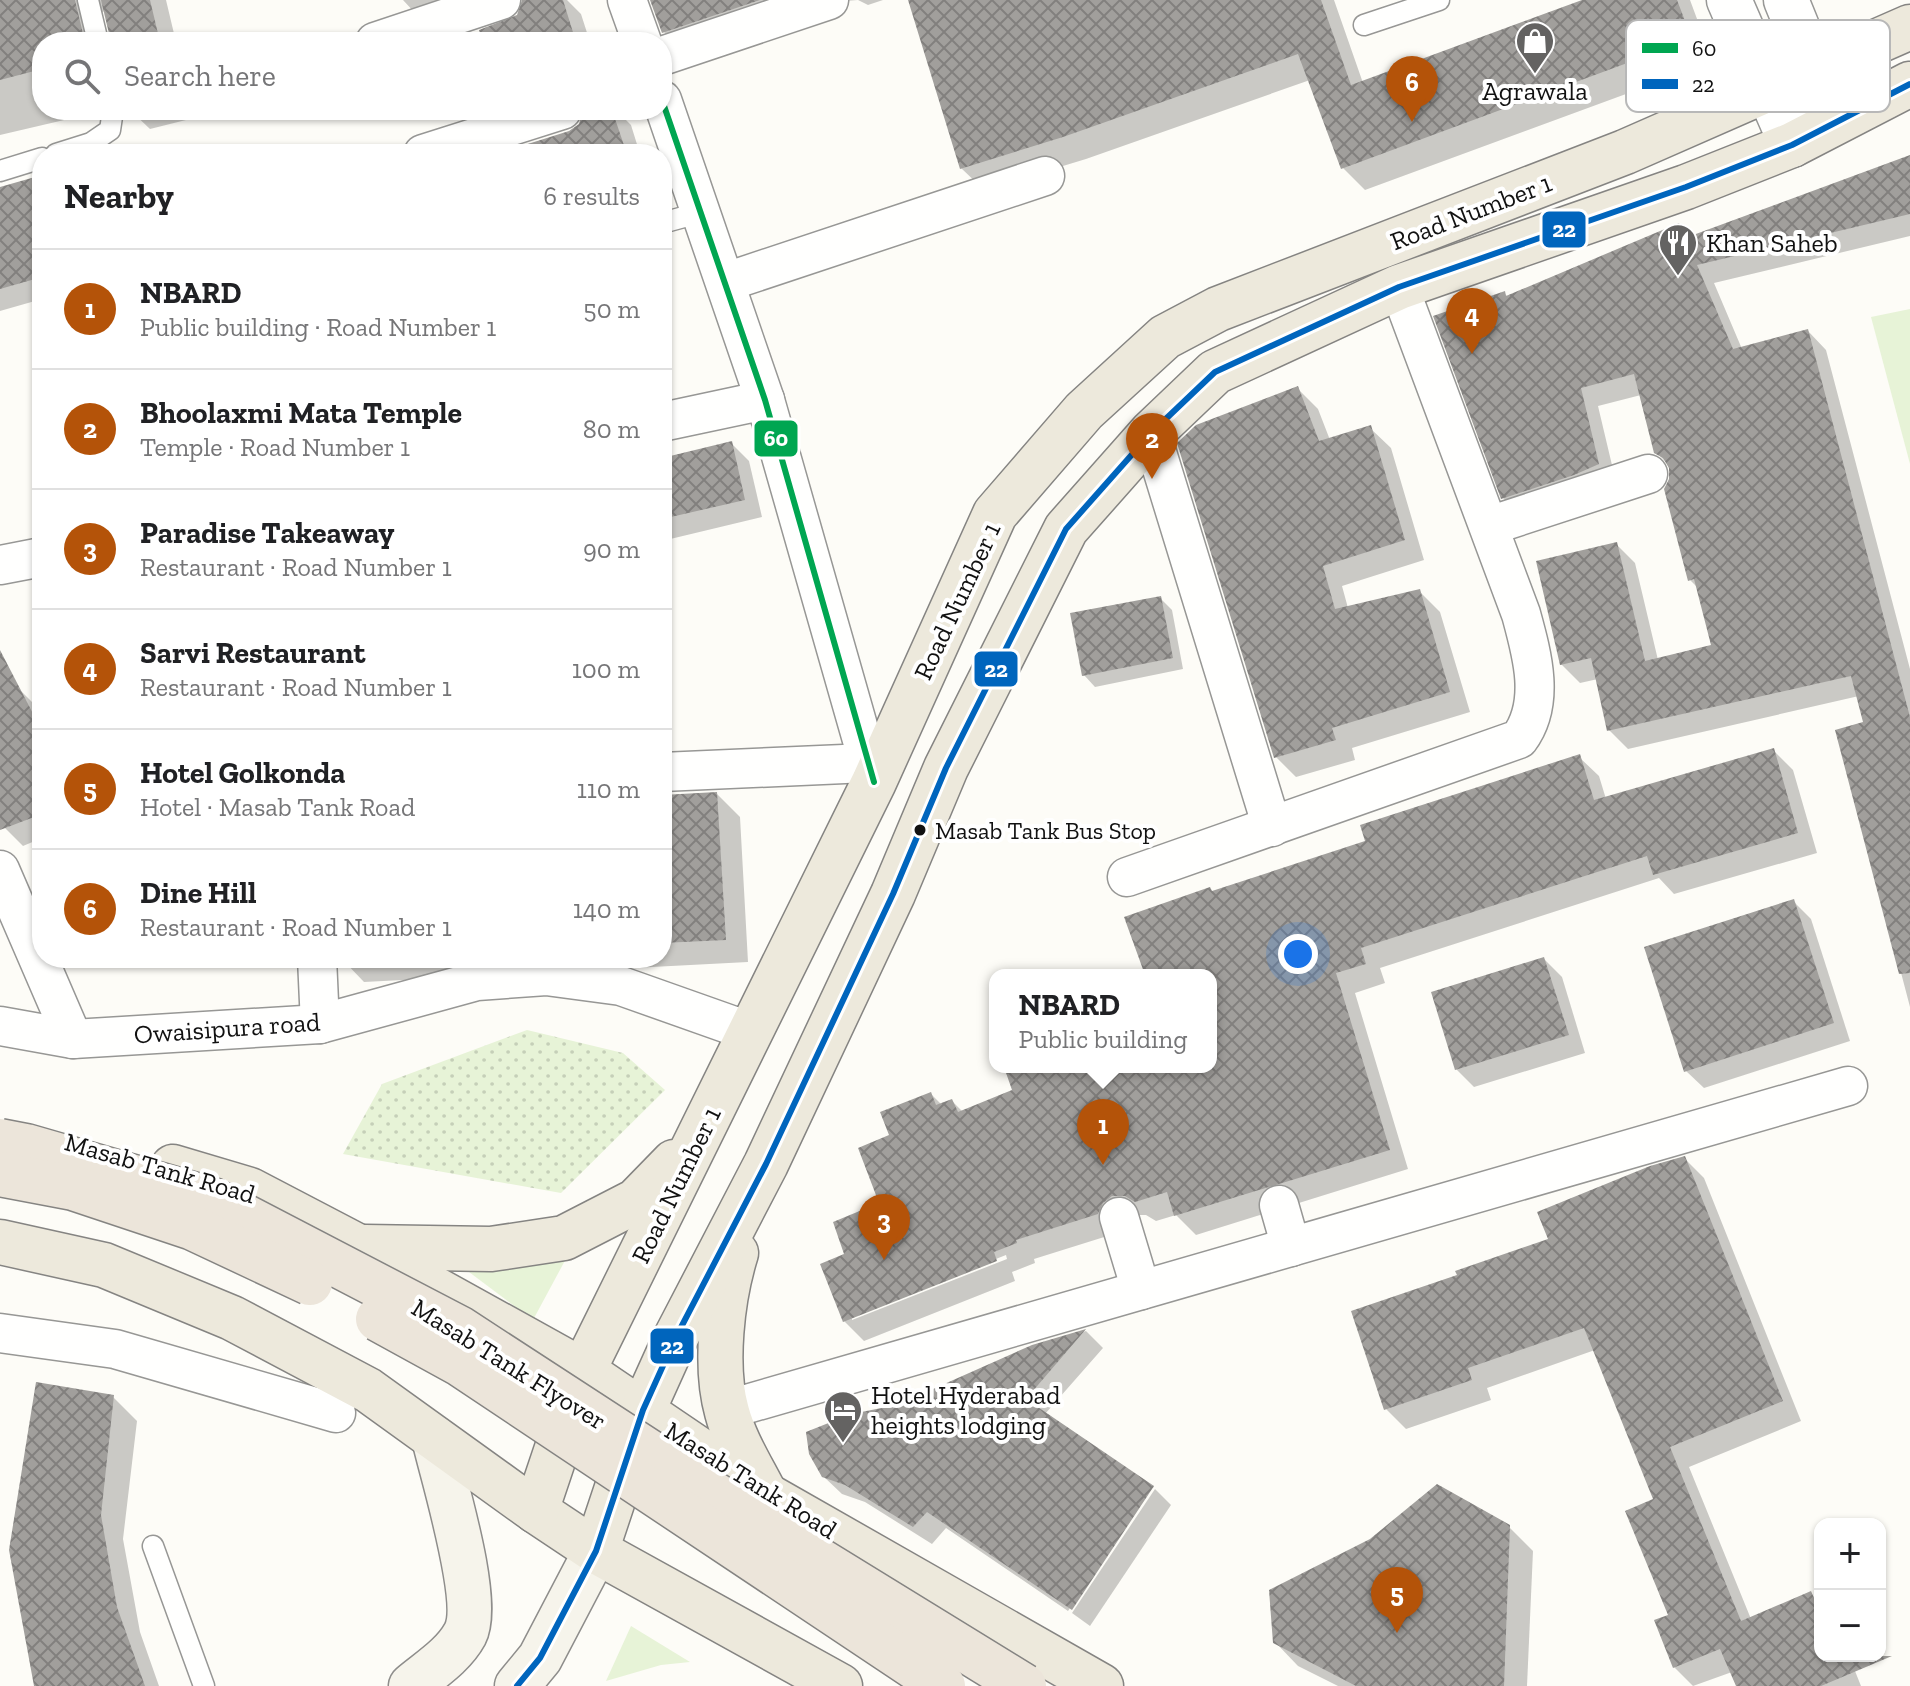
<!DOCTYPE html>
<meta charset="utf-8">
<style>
:root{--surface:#fff;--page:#f6f6f6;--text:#202124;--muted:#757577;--line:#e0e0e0;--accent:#b45309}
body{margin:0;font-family:"Zilla Slab",serif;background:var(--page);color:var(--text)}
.controls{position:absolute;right:24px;bottom:24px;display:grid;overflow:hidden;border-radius:16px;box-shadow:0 2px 6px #0004}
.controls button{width:72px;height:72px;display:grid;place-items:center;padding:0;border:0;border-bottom:2px solid var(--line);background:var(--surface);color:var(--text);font:40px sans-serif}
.you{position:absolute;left:1298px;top:954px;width:28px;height:28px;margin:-20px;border:6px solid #fff;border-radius:50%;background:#1a73e8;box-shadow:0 0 0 12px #1a73e833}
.badge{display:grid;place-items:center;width:52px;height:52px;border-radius:50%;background:var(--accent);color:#fff;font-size:26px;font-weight:700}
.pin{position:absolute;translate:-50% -66px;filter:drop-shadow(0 2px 4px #0008)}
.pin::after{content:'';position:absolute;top:42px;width:28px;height:24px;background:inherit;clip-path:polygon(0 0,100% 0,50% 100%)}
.popup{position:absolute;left:989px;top:969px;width:228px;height:104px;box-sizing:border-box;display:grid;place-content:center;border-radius:16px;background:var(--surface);filter:drop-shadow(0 2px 6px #0005);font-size:26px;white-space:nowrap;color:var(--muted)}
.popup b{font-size:30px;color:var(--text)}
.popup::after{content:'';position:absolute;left:50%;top:100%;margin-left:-16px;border:16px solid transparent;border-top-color:var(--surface)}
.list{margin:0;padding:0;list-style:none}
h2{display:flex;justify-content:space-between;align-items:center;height:104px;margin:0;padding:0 32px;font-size:34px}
h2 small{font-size:26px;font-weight:400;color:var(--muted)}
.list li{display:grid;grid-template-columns:52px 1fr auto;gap:24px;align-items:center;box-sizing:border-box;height:120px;padding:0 32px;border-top:2px solid var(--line)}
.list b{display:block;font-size:30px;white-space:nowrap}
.list p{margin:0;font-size:26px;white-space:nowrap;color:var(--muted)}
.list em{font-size:26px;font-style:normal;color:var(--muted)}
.icon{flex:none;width:44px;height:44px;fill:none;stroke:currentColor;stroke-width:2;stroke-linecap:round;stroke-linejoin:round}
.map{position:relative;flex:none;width:1910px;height:1686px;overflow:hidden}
.search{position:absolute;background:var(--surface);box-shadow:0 2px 6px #0004;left:32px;top:32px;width:640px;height:88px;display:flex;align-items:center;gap:20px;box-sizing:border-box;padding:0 28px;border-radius:32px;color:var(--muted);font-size:30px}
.panel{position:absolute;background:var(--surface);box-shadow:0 2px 6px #0004;left:32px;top:144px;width:640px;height:824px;border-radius:32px}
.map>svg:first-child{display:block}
.grass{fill:#e7f3d7}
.park{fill:url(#park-dots)}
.shadow{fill:#0003;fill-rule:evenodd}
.building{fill:url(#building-cross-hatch)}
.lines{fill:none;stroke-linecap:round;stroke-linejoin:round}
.service-casing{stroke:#979795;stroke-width:23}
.minor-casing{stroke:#979795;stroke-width:41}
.tertiary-casing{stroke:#979795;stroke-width:47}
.secondary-casing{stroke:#8e8d8b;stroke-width:47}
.primary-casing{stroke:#858482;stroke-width:47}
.service{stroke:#fffffe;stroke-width:20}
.minor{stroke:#fffffe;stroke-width:38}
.tertiary{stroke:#fffffe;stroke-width:44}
.secondary{stroke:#f6f4eb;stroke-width:44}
.primary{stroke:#ede9dc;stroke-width:44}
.trunk-bridge-casing{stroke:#858482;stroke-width:47;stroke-linecap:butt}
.trunk-bridge{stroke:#ece5da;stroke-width:44}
.bus-1-casing{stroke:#fff;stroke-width:12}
.bus-2-casing{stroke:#fff;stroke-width:12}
.bus-1{stroke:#00a651;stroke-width:6}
.bus-2{stroke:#0065bd;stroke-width:6}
.bus-dot{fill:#111;stroke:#fff;stroke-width:3}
.labels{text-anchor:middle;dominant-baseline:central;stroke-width:8;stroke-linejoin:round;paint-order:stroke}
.bus-label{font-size:24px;fill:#111;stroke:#fff;text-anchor:start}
.poi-label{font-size:26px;fill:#111;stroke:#fff;text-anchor:start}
.street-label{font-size:26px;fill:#111;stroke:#fff}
.key{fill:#fff;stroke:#b8b8b8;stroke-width:2}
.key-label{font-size:22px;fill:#111}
.line-badge{stroke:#fff;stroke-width:3}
.badge-label{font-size:22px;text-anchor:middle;font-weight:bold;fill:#fff}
</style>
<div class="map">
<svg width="1910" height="1686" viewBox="0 0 1910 1686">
<defs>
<pattern id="park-dots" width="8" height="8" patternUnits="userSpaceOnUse" patternTransform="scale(2)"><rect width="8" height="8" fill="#e7f3d7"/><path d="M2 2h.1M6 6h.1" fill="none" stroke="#c5cfb8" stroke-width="1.8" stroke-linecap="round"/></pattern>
<pattern id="building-cross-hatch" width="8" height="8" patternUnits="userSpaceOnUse" patternTransform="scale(2)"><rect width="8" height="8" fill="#a19f9c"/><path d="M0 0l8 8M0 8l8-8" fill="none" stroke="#82807e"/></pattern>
</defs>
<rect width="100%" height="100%" fill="#fdfcf7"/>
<!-- grass -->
<g class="grass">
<path d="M1910,309V464L1871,317Z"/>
<path d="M568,1255L533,1320L465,1269Z"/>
<path d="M631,1626L690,1662L661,1665L606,1681Z"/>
</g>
<!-- park -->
<path class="park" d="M527,1030L623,1053L665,1090L561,1193L343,1154L382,1084Z"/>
<!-- shadow -->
<g class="shadow">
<path d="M0,0H166L176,42H111L105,10L97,18L100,42H42V110H107L0,135Z"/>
<path d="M403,0H567L581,14L590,42H485L519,15L524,0L426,25Z"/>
<path d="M652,0H883L868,5L858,0L845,1L686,54L664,32Z"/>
<path d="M910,0H1334L1363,83L1588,0H1690L1713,62L1365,190L1343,168L1310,80L1086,159L984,190L961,168Z"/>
<path d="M130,110H192L194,118L150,129Z"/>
<path d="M585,110H616L631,125L640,154H503L569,133L579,127Z"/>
<path d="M1910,157V236L1714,283L1742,349L1808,331L1826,350L1910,669V1007L1838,732L1866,723L1859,696L1628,749L1609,730L1598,679L1580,683L1561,664L1616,544L1635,563L1658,660L1713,646L1698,588L1690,580L1671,467L1656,452L1641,395L1598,406L1616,482L1522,516L1503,498L1504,293L1508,297L1678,225L1691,238Z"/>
<path d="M42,177V299L0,311V189Z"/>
<path d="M662,362L675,414L662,418Z"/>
<path d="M1298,389L1318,409L1330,440L1370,428L1391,448L1424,560L1342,586L1348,608L1419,591L1440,612L1470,712L1352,748L1355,760L1296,777L1276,757Z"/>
<path d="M731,443L749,461L762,517L662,541V460Z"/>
<path d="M1160,598L1172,610L1183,669L1095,687L1084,675Z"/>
<path d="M17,687L35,705L42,718V838L23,846L5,828L0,819V692Z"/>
<path d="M1773,750L1793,770L1817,853L1674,894L1659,878L1380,968L1385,983L1355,993L1408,1169L1196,1235L1176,1215L1156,1221L1146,1215H1134L1117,1233L1034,1259L1035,1263L1012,1272L1015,1281L864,1341L844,1321L846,1256L881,1204L891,1136L931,1094L942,1105L952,1101L963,1112L1014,1091L1007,1067H1211V975H1147L1213,892L1368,842L1579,757L1599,776L1606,799ZM1006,1255L1007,1259L852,1320V1316Z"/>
<path d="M717,794L740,817L748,962L364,982L341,958H662V797Z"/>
<path d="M1793,901L1811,919L1850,1041L1704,1088L1686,1071Z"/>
<path d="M1544,959L1562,977L1585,1053L1474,1087L1456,1069Z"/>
<path d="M1684,1158L1704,1178L1801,1421L1689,1467L1751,1619L1811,1594L1820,1603V1656H1849L1861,1686H1738L1732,1672L1693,1686L1674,1667L1656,1500L1595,1350L1487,1388L1491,1400L1406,1429L1386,1409L1459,1276L1551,1240Z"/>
<path d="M1086,1331L1103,1348L1045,1414L1154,1488H1150L1068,1611L946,1528L932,1544L865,1502L842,1494L823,1476L898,1407L1032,1347Z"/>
<path d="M113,1397L137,1421L123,1539L140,1632L159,1686H36Z"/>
<path d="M1155,1489L1171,1505L1090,1626L1072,1613Z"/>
<path d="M1509,1527L1533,1551L1527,1686H1338L1298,1666L1275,1642Z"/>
</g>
<!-- building -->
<g class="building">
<path d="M0,0H75L85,42H42V69L0,80Z"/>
<path d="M101,0H150L160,42H111Z"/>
<path d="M522,0H563L576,42H483L479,30L517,15Z"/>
<path d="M650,0H760L662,33Z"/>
<path d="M908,0H1321L1351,85L1582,0H1677L1692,39L1341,169L1298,54L1063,137L960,169Z"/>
<path d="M583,110H612L627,154H496L569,131L579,124Z"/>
<path d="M1910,155V214L1697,265L1733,349L1808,329L1910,717V973L1899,974L1835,730L1863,722L1851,676L1607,731L1591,658L1560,665L1536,561L1617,542L1645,661L1711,645L1694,579L1688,581L1664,489L1669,479V468L1663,458L1654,453L1634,374L1581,388L1599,464L1574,475L1501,499L1433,316L1505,291L1506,296L1679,223L1685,238Z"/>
<path d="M42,175V277L0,289V187Z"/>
<path d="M1298,386L1319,441L1371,425L1405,540L1323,566L1335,609L1420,589L1450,692L1332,728L1336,740L1274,758L1177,443L1196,425Z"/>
<path d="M732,441L745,500L662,519V458Z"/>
<path d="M1161,596L1173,658L1082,676L1070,613Z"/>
<path d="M0,650L42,731V814L0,830Z"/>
<path d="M1774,748L1798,833L1653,875L1647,856L1361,948L1366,964L1336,973L1390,1150L1174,1216L1167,1192L1135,1202L1125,1196H1112L1103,1203L1098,1214L1016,1240L1017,1243L994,1252L997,1261L843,1322L820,1264L844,1254L833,1222L879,1203L858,1148L889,1135L880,1112L931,1092L936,1105L952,1099L958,1112L1012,1090L1004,1067H1211V975H1145L1124,917L1210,887L1212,891L1365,841L1360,825L1580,754L1594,800Z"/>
<path d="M717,792L726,940L662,943V795Z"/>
<path d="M1794,899L1834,1023L1684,1072L1644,947Z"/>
<path d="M1544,957L1569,1035L1455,1070L1431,992Z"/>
<path d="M1685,1156L1783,1401L1670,1447L1741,1621L1811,1591L1820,1612V1656H1892L1821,1686H1736L1720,1649L1673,1668L1654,1620L1668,1615L1625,1511L1653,1499L1584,1328L1468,1368L1472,1380L1384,1410L1351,1311L1457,1275L1455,1271L1548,1239L1537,1212L1650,1166Z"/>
<path d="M1086,1329L1026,1399L1154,1486L1072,1610L927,1512L913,1527L845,1485L822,1477L809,1454L806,1432L851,1414L897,1405L1032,1345Z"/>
<path d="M36,1382L114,1395L101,1515L117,1607L145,1686H34L9,1550Z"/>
<path d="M1437,1484L1510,1525L1504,1686H1356L1273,1643L1269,1590L1370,1539Z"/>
</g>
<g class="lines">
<!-- service casing -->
<g class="service-casing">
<g id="service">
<path d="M88,0L98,42"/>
<path d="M1364,25L1439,0"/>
<path d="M56,154L91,143L110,130L113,110"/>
<path d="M0,171L42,158"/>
<path d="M662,223L702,212"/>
<path d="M153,1546L204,1686"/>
</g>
</g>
<!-- minor casing -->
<g class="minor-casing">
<g id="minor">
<path d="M627,0L642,42"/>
<path d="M375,42L501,0"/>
<path d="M662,56L829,0"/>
<path d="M662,100L765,400L874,782"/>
<path d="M423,154L562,110"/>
<path d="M726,282L1045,176"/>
<path d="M662,422L765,400"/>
<path d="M1151,433L1272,827"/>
<path d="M1489,526L1648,474"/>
<path d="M0,565L42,557"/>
<path d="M662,772L867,763"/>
<path d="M0,870L73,1039"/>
<path d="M1127,877L1519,739C1546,703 1532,654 1521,614L1399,287"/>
<path d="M317,958L320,1024"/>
<path d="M0,1026L73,1039L320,1024L477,981L546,976L621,986L751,1032"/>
<path d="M1279,1205L1291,1247"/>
<path d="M1119,1217L1141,1290"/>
<path d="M0,1333L115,1349L336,1413"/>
<path d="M726,1410L1848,1086"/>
</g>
</g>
<!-- tertiary casing -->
<g class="tertiary-casing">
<g id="tertiary">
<path d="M1729,0L1792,145"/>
<path d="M1786,0L1797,27L1827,126"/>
</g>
</g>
<!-- secondary casing -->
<g class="secondary-casing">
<g id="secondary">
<path d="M411,1686C430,1670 453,1656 465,1634C482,1601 443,1478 434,1438"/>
<path d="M517,1686L540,1658L596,1551"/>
</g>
</g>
<!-- primary casing -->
<g class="primary-casing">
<g id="primary">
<path d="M173,1167L250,1190L359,1247L583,1371L766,1495L1101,1686"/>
<path d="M0,1242L104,1265L232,1318L368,1390L536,1511L596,1551L840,1686"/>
<path d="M365,1247L491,1249L564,1238L636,1201L674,1162"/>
<path d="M736,1253C722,1298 714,1366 727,1412C734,1439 750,1465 763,1490"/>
<path d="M536,1511L583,1371L874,782L995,514L1084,411L1165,337L1218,309L1625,152L1910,27"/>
<path d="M596,1551L643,1410L676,1337L766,1164L893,894L946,768L1066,529L1151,433L1215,372L1399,287L1686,187L1792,145L1910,84"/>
</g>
</g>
<!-- service -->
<use href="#service" class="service"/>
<!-- minor -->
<use href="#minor" class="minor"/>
<!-- tertiary -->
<use href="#tertiary" class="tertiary"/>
<!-- secondary -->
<use href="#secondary" class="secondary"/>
<!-- primary -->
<use href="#primary" class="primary"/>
<!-- trunk-bridge casing -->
<g class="trunk-bridge-casing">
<g id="trunk-bridge">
<path d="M0,1141L26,1146L213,1200L459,1328L754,1520L1024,1686"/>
<path d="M0,1174L73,1188L193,1228L310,1283"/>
<path d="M378,1319L460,1364L943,1686"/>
</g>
</g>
<!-- trunk-bridge -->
<use href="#trunk-bridge" class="trunk-bridge"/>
<!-- bus-1 casing -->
<g class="bus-1-casing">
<path id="bus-1" d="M662,100L765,400L874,782"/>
</g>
<!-- bus-2 casing -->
<g class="bus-2-casing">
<path id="bus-2" d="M517,1686L540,1658L596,1551L643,1410L676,1337L766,1164L893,894L946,768L1066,529L1151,433L1215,372L1399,287L1686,187L1792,145L1910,84"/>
</g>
<!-- bus-1 -->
<use href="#bus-1" class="bus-1"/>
<!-- bus-2 -->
<use href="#bus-2" class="bus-2"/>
</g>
<!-- icons -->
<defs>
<g id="shop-pin" transform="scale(2)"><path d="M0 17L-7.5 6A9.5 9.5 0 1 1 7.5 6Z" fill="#646362" stroke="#fff"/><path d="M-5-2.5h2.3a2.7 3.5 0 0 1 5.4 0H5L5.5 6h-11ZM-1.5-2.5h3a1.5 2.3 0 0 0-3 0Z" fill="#fff"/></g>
<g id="restaurant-pin" transform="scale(2)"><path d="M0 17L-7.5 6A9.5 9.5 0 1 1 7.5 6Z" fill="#646362" stroke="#fff"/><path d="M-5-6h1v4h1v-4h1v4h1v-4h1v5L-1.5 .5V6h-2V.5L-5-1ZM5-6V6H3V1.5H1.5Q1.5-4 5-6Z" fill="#fff"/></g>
<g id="hotel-pin" transform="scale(2)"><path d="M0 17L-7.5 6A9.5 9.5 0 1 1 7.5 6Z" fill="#646362" stroke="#fff"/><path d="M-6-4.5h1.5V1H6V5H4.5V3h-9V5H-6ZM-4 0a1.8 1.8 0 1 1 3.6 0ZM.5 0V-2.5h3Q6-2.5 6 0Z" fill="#fff"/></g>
</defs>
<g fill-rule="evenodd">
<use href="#shop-pin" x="1535" y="41"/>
<use href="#restaurant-pin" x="1678" y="243"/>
<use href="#hotel-pin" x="843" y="1410"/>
</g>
<!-- markers -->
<circle class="bus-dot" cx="920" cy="830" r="7"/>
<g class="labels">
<!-- bus labels -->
<g class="bus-label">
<text x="935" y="830">Masab Tank Bus Stop</text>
</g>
<!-- poi labels -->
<g class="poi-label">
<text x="1535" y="91" text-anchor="middle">Agrawala</text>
<text x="1706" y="243">Khan Saheb</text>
<text x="871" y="1395">Hotel Hyderabad<tspan x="871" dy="30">heights lodging</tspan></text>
</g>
<!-- street labels -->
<g class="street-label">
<text transform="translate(1471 212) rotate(-21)">Road Number 1</text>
<text transform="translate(957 601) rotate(-65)">Road Number 1</text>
<text transform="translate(227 1028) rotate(-4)">Owaisipura road</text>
<text transform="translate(160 1168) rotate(16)">Masab Tank Road</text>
<text transform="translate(676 1185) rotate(-64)">Road Number 1</text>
<text transform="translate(509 1364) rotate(32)">Masab Tank Flyover</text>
<text transform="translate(751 1480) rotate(32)">Masab Tank Road</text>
</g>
</g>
<!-- legend -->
<rect x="1626" y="20" width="264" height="92" rx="12" class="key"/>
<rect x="1642" y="43" width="36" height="10" fill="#00a651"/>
<rect x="1642" y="79" width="36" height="10" fill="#0065bd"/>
<g class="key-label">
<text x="1692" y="56">60</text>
<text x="1692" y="92">22</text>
</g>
<g class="line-badge">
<rect x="1541" y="210" width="46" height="39" rx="8" fill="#0065bd"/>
<rect x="753" y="419" width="46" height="39" rx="8" fill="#00a651"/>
<rect x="973" y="650" width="46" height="38" rx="8" fill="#0065bd"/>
<rect x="649" y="1327" width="46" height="38" rx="8" fill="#0065bd"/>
</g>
<g class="badge-label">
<text x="1564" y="237">22</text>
<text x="776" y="446">60</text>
<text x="996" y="677">22</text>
<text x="672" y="1354">22</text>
</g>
</svg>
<div class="controls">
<button>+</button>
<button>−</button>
</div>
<div class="you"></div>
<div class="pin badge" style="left:1103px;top:1165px">1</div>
<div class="popup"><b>NBARD</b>Public building</div>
<div class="pin badge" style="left:1152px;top:479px">2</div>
<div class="pin badge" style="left:884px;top:1260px">3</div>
<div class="pin badge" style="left:1472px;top:354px">4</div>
<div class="pin badge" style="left:1397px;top:1633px">5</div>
<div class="pin badge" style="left:1412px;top:122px">6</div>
<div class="search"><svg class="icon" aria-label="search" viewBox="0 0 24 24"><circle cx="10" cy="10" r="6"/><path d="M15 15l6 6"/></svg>Search here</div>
<section class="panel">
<h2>Nearby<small>6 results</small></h2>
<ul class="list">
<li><span class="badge">1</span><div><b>NBARD</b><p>Public building · Road Number 1</p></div><em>50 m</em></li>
<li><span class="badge">2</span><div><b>Bhoolaxmi Mata Temple</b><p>Temple · Road Number 1</p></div><em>80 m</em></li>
<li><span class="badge">3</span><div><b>Paradise Takeaway</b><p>Restaurant · Road Number 1</p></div><em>90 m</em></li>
<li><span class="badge">4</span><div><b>Sarvi Restaurant</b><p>Restaurant · Road Number 1</p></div><em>100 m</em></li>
<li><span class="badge">5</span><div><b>Hotel Golkonda</b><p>Hotel · Masab Tank Road</p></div><em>110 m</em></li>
<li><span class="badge">6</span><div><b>Dine Hill</b><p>Restaurant · Road Number 1</p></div><em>140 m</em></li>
</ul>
</section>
</div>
